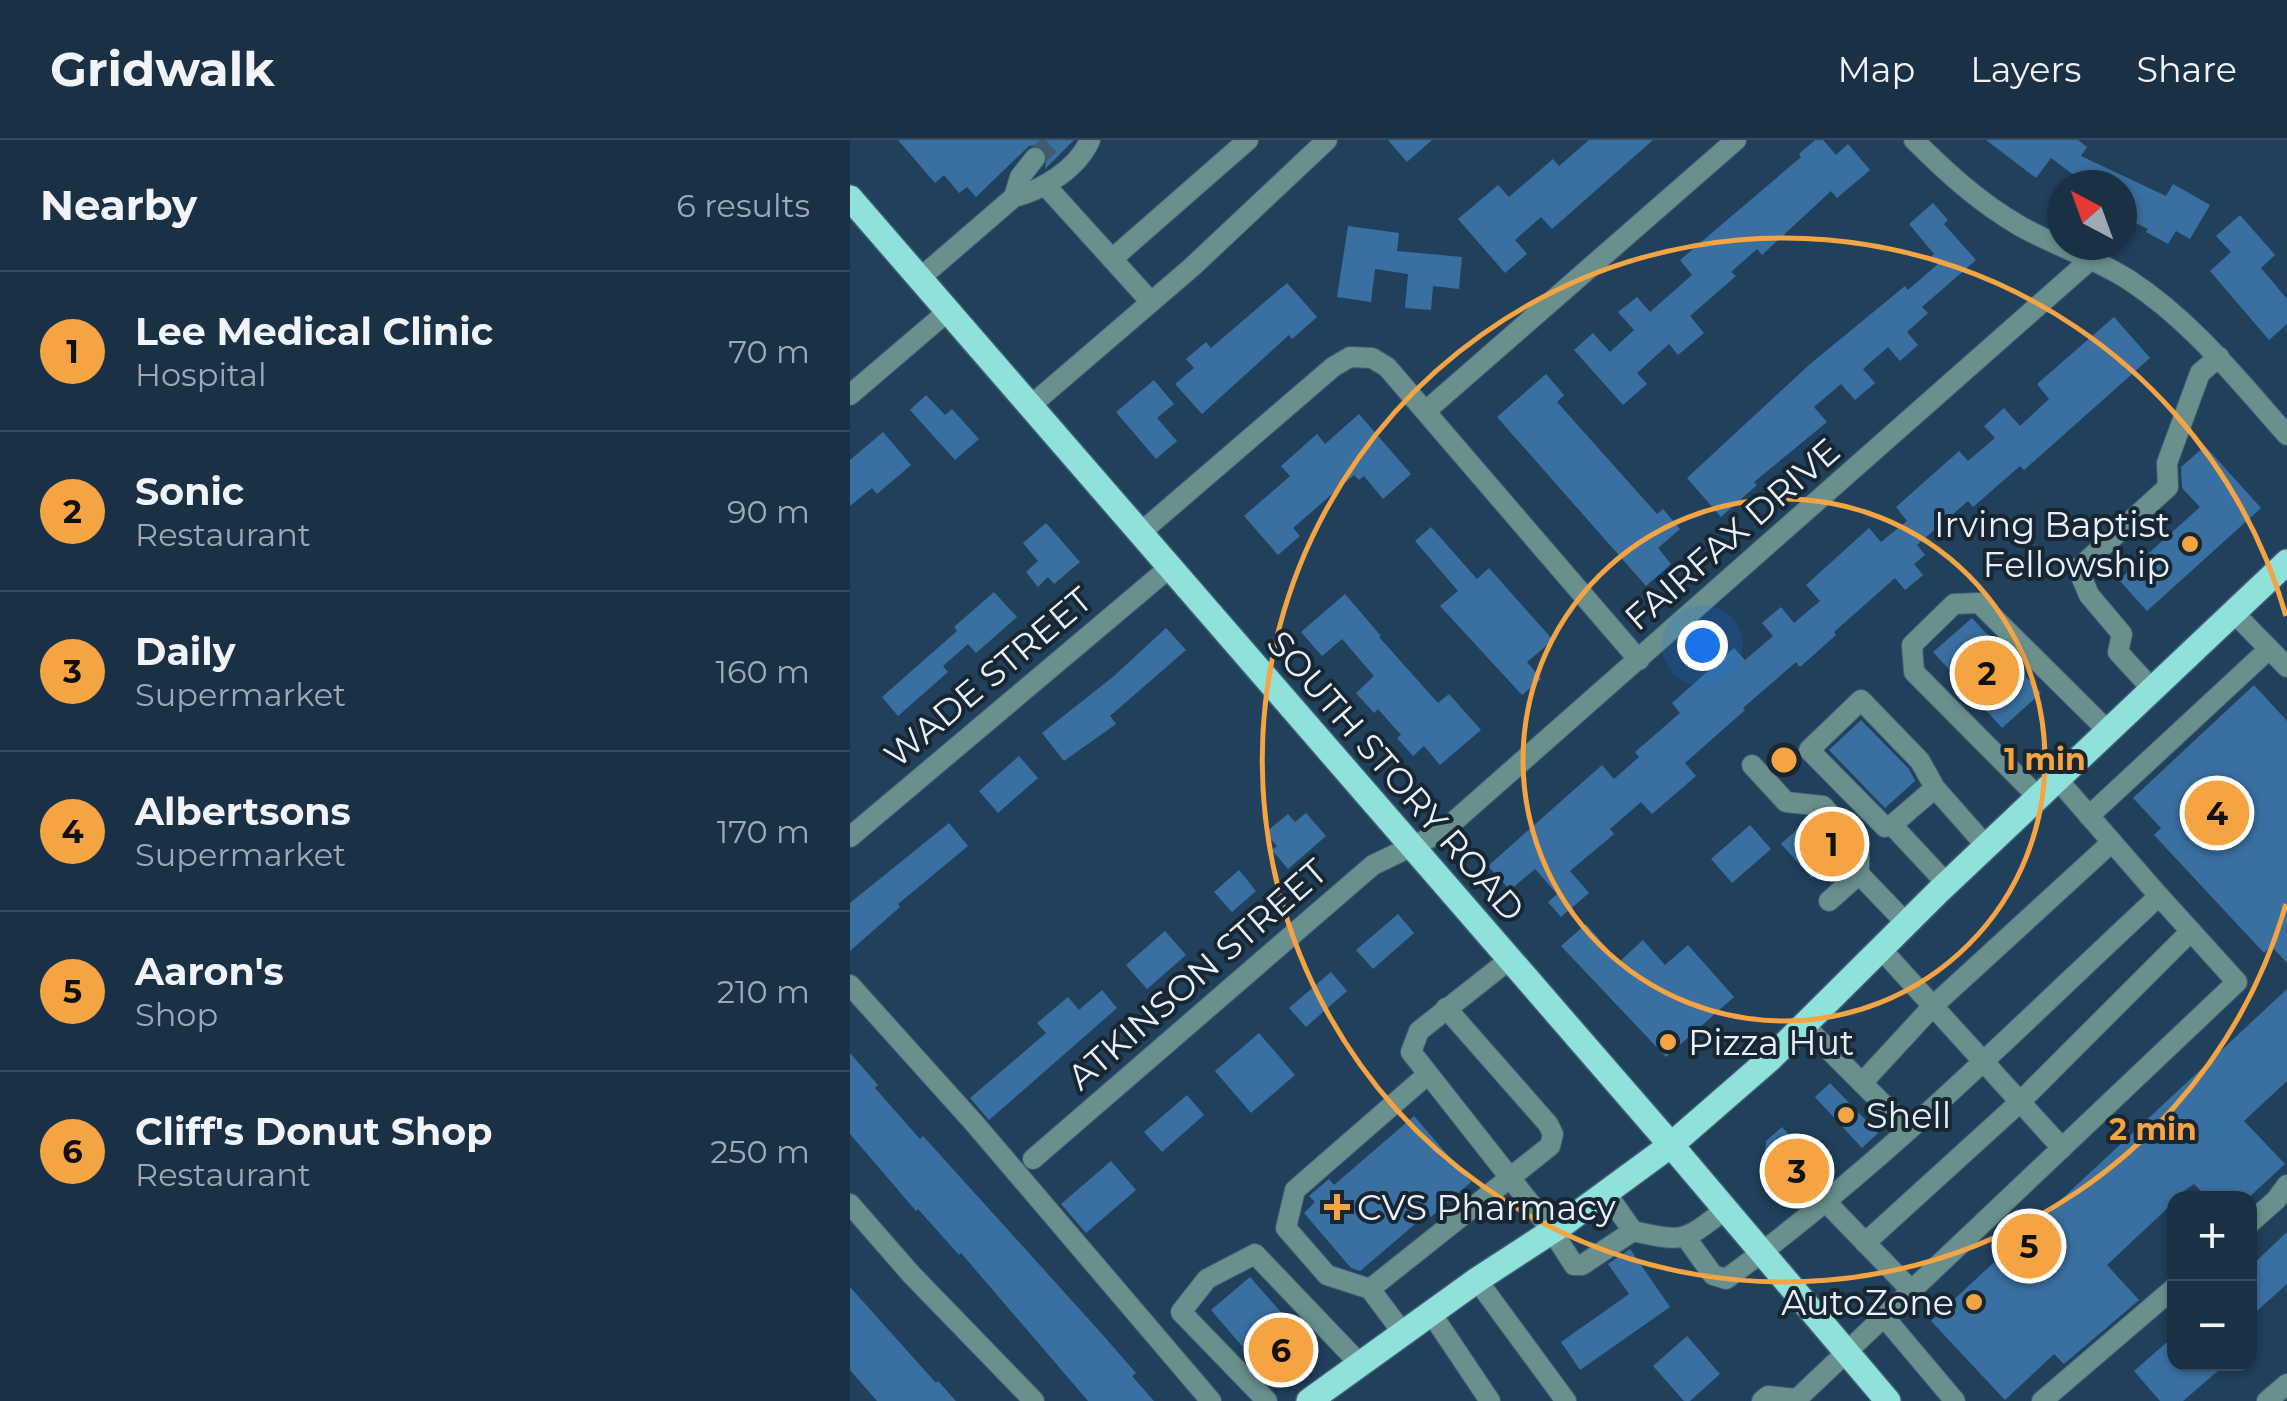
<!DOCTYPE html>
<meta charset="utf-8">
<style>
:root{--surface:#193045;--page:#263c50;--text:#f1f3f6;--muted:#9fa9b3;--line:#374b5e;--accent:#f4a443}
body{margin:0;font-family:Montserrat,sans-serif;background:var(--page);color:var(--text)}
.controls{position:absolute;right:30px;bottom:30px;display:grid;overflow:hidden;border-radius:20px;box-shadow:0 2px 8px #0004}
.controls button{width:90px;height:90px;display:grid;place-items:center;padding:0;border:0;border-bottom:2px solid var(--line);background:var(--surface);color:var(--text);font:50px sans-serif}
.compass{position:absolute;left:1197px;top:30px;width:90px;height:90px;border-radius:50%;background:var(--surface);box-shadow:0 2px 8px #0004;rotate:319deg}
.you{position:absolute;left:852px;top:505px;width:35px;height:35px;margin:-25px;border:8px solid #fff;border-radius:50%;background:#1a73e8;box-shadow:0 0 0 15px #1a73e833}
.badge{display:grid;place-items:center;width:65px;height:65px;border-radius:50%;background:var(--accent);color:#111;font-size:32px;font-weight:700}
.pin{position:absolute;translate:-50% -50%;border:5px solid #fff;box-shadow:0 2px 10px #0006}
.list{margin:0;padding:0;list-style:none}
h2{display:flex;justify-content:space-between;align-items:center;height:130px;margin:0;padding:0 40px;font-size:42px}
h2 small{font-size:32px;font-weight:400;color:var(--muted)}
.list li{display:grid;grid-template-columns:65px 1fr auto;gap:30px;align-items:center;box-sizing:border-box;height:160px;padding:0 40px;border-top:2px solid var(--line)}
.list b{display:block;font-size:38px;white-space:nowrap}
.list p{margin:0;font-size:32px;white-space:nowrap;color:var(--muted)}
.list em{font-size:32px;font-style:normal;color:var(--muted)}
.map{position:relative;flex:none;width:1437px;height:1261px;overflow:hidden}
header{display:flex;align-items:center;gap:60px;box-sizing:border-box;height:140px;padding:0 50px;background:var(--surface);border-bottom:2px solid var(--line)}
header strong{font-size:48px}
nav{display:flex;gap:55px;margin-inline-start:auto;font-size:35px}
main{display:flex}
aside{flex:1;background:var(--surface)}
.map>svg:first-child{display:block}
.building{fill:#3a70a1}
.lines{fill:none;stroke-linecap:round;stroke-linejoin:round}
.minor-tunnel{stroke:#3f5b74;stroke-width:20;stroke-dasharray:20 10;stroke-linecap:butt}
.minor-casing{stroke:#415c76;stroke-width:22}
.major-casing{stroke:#415c76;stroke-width:28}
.minor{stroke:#69908c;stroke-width:20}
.major{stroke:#8fe2da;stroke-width:25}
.ring{fill:none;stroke:#f4a443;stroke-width:5}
.poi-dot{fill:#f4a443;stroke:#182632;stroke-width:4}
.labels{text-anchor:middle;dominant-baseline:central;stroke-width:8;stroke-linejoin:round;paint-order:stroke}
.poi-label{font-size:35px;fill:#e7f1fc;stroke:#182632;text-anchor:start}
.street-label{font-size:35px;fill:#e7f1fc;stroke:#182632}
.centre{fill:#f4a443;stroke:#182632;stroke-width:5}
.ring-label{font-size:30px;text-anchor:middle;font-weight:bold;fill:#f4a443;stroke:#182632;stroke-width:8;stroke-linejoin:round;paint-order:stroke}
</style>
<header>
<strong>Gridwalk</strong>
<nav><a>Map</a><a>Layers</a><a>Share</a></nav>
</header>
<main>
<aside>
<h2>Nearby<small>6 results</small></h2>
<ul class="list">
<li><span class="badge">1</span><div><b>Lee Medical Clinic</b><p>Hospital</p></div><em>70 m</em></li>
<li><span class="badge">2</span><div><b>Sonic</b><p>Restaurant</p></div><em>90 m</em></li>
<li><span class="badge">3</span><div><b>Daily</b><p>Supermarket</p></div><em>160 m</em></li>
<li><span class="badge">4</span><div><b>Albertsons</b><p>Supermarket</p></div><em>170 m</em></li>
<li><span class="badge">5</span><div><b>Aaron's</b><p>Shop</p></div><em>210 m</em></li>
<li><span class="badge">6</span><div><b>Cliff's Donut Shop</b><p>Restaurant</p></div><em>250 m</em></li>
</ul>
</aside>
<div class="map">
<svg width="1437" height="1261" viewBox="0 0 1437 1261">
<rect width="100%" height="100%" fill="#21405c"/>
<!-- building -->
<g class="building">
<path d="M48,0H224L195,29L197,12L188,5L179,6L126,57L117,47L109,53L94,35L85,43Z"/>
<path d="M538,0H582L557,22Z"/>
<path d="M739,0H803L702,89L691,77L665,100L677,114L655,133L608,79L648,45L659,57L703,19L709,26Z"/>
<path d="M965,0H973L986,15L998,4L1020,30L987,58L981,51L912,115L907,109L881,132L886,136L840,176L854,193L828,215L819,204L787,233L797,244L773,265L724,210L743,193L760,212L784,190L768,172L787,157L800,172L842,135L830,120L951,17L949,14Z"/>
<path d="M1136,0H1228L1237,7L1231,16L1316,56L1323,44L1360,65L1340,99L1326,91L1318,104L1296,92L1298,89L1272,76V45H1237L1201,18L1186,38Z"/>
<path d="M1083,63L1098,80L1094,84L1126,120L1072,167L1078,173L1057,192L1068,205L1050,221L1038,207L1013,229L1025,243L1005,260L991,244L964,267L977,282L904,342L907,345L871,377L837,338L960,224L1055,146L1058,150L1088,124L1081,117L1084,114L1059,84Z"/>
<path d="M1390,75L1425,115L1411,128L1437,159V184L1419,200L1360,131L1381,112L1366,96Z"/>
<path d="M498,86L549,93L547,111L612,117L609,149L583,146L581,170L555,168L558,134L525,129L521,162L487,157Z"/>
<path d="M437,143L467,177L442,199L439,195L352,274L325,244L344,228L336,219L356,202L361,208Z"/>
<path d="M1264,177L1300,218L1174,330L1170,326L1123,367L1118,361L1067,405L1075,415L1064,424L1073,435L1055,450L1045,438L984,492L986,495L950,527L946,522L893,568L895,570L835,623L846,636L802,674L791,662L760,689L764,694L720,731L739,753L711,777L698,762L707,754L685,729L660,750L638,726L752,625L764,639L789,617L785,612L830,573L822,563L867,523L884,508L895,520L923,496L912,483L931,467L944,483L970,461L956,445L1019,388L1031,402L1057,381L1046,367L1109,311L1118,321L1145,298L1134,286L1154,268L1170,286L1199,259L1187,244Z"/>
<path d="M696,234L714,255L707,262L807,374L813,369L830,389L808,408L821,424L796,446L647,277Z"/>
<path d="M304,240L324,264L307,278L327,301L306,319L266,272Z"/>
<path d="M76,255L95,275L102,269L129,299L105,320L60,270Z"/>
<path d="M509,274L561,334L533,359L514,336L509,340L504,335L443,388L450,396L428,415L394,376L440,336L431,326L467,294L475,304Z"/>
<path d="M33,292L61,325L27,354L22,348L0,366V320Z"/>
<path d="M1355,306L1411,368L1297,471L1269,440L1350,367L1332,348L1331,327Z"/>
<path d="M196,383L230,422L204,444L198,437L188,447L176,432L188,421L173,403Z"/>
<path d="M581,387L627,439L639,428L703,500L677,522L691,539L672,555L590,466L608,451L565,401Z"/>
<path d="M144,452L167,477L126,513L118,504L93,526L98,532L48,576L32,557L107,491L104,487Z"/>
<path d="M495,454L531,496L529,497L588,563L599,554L631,590L590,625L574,606L563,616L547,598L551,595L528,569L524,573L506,553L524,536L492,499L472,516L451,492Z"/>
<path d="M1122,478L1191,553L1152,588L1083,512Z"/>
<path d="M316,488L336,510L260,576L266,584L214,621L192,593L264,536Z"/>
<path d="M1404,545L1437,581V823L1421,806L1414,813L1304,695L1311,688L1283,658Z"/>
<path d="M1011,580L1059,629L1065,641L1035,668L979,610Z"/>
<path d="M169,616L188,638L148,673L129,651Z"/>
<path d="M456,673L476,696L438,729L422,710L427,706L415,693L438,674L445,682Z"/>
<path d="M959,678L966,679L993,710L962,738L931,704Z"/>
<path d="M99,683L118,706L48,764L50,767L0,811V763Z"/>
<path d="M900,685L921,709L882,743L861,719Z"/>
<path d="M389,730L406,751L382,772L364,752Z"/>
<path d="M548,774L564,793L523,829L506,810Z"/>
<path d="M736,784L769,822L793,800L815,825L838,805L884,857L816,917L711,806Z"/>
<path d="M315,791L336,815L297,849L276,825Z"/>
<path d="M481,832L497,851L456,887L439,868Z"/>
<path d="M1437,849V941L1394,981L1435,1024L1398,1058H1358L1344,1044L1324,1058V1062L1257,1125L1289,1160L1214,1224L1204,1214L1155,1260L1081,1181Z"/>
<path d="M252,850L267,868L139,980L120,958L196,893L187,883L218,857L229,870Z"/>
<path d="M409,893L445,935L401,973L365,931Z"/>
<path d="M0,913L28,945L25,948L70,999L73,996L252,1194L286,1233L282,1236L304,1261H238L111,1113L109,1115L68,1069L66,1071L0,994Z"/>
<path d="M980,943L1028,993L1012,1008L965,957Z"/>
<path d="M337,955L354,975L312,1012L294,992Z"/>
<path d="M564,976L621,1042L581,1077L578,1073L510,1131L501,1128L454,1073L465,1062L459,1056L479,1039L484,1045Z"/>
<path d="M932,987L979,1038L951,1064L914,1024L916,1001Z"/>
<path d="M261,1021L286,1050L236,1093L211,1064Z"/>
<path d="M1437,1092V1144L1400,1177V1127Z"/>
<path d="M780,1109L820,1167L730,1230L711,1202L779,1154L758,1124Z"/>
<path d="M400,1137L436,1178L397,1212L361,1170Z"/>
<path d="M0,1147L86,1243L88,1241L106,1261H27L0,1230Z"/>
<path d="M837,1196L870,1234L840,1261H834L803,1226Z"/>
<path d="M1324,1196V1224H1376L1333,1261H1310L1284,1231Z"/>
</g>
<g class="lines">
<!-- minor-tunnel -->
<path class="minor-tunnel" d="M185,18L205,0"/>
<!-- minor casing -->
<g class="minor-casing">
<g id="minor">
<path d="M1064,0C1096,32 1130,63 1170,86C1205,106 1245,118 1279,140C1342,181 1388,240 1437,295"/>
<path d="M195,45L301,162"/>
<path d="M164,57L170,37L185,18"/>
<path d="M262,119L398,0"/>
<path d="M69,139L164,57C193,50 228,28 240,0"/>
<path d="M0,255L97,172"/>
<path d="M179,267L342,127L477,0"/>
<path d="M577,270L886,0"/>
<path d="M289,394L483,227L500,217L522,218L537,227L789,520"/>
<path d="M1384,473L1437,527"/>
<path d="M1303,550L1268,512L1272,494L1239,455L1228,429L1318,347L1317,323L1350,233L1369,217"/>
<path d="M902,625L936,662L973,666L1009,707V734"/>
<path d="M1085,648L1042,685L1035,687L959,610L1011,560L1070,621L1085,648L1137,707"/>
<path d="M1189,658L1064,532L1062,505L1104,464L1129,463L1259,592"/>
<path d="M1239,676L1419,509"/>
<path d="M1042,685L1097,744"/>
<path d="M0,697L319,428"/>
<path d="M979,761L1009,734L1056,783"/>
<path d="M1031,809L1212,1008"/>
<path d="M659,820L569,891L561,912L702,1091L724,1125H732L783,1091C835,1103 834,1101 876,1069"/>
<path d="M0,845L125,984L361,1261"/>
<path d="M954,885L1058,989"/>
<path d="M1012,943L1083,866L1262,702"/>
<path d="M183,1019L523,725L592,692L1240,120"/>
<path d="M756,1053L783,1091"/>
<path d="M977,1063L1062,1151"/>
<path d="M0,1064L61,1134L184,1261"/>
<path d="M1400,1083L1426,1060L1437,1045"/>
<path d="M837,1099L863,1135L876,1139C1032,1026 1168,887 1309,756L1208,640"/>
<path d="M1015,1103L1170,962L1341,791"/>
<path d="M627,1140L716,1261"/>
<path d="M520,1149L700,1006L703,994L698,984L596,868"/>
<path d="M581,1173L640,1261"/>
<path d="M1035,1178L1105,1261"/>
<path d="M553,1193L520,1149L477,1135L436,1088L445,1050L577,935"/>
<path d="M417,1261L331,1172L357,1139L405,1114L510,1224"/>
<path d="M912,1261L918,1256L947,1259L1387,842L1309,756"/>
<path d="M1192,1261L1324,1148"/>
<path d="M1417,1261L1437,1244"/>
</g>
</g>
<!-- major casing -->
<g class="major-casing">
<g id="major">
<path d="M0,58L821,1005L1038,1261"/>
<path d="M459,1261L627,1140L716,1082L821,1005L921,918L1088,752L1437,422"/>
</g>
</g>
<!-- minor -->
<use href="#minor" class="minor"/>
<!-- major -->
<use href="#major" class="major"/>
</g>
<!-- distance rings -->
<g class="ring">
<circle cx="934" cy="620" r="261"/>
<path d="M1436 764A522 522 0 1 1 1436 476"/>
</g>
<!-- markers -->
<g class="poi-dot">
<circle cx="1340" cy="404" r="10"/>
<circle cx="818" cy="902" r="10"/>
<circle cx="996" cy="975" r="10"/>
<path d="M482 1052h10v10h10v10h-10v10h-10v-10h-10v-10h10z"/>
<circle cx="1124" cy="1162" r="10"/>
</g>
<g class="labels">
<!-- poi labels -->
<g class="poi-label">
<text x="1320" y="384" text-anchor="end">Irving Baptist<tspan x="1320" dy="40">Fellowship</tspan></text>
<text x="838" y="902">Pizza Hut</text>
<text x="1016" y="975">Shell</text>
<text x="507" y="1067">CVS Pharmacy</text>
<text x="1104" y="1162" text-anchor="end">AutoZone</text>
</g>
<!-- street labels -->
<g class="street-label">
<text transform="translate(882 394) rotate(-41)">FAIRFAX DRIVE</text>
<text transform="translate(138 537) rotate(-40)">WADE STREET</text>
<text transform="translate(546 636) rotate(49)">SOUTH STORY ROAD</text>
<text transform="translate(347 834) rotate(-41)">ATKINSON STREET</text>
</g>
</g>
<circle cx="934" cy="620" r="15" class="centre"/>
<g class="ring-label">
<text x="1195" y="630">1 min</text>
<text x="1303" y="1000">2 min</text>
</g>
</svg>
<div class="controls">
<button>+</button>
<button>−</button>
</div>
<svg class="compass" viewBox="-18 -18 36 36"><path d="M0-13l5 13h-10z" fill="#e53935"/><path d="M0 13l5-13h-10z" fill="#9fa9b3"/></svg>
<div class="you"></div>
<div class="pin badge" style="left:982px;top:704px">1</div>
<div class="pin badge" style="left:1137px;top:533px">2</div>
<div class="pin badge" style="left:947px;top:1031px">3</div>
<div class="pin badge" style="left:1367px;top:673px">4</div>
<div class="pin badge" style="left:1179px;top:1106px">5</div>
<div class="pin badge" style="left:431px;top:1210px">6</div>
</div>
</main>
